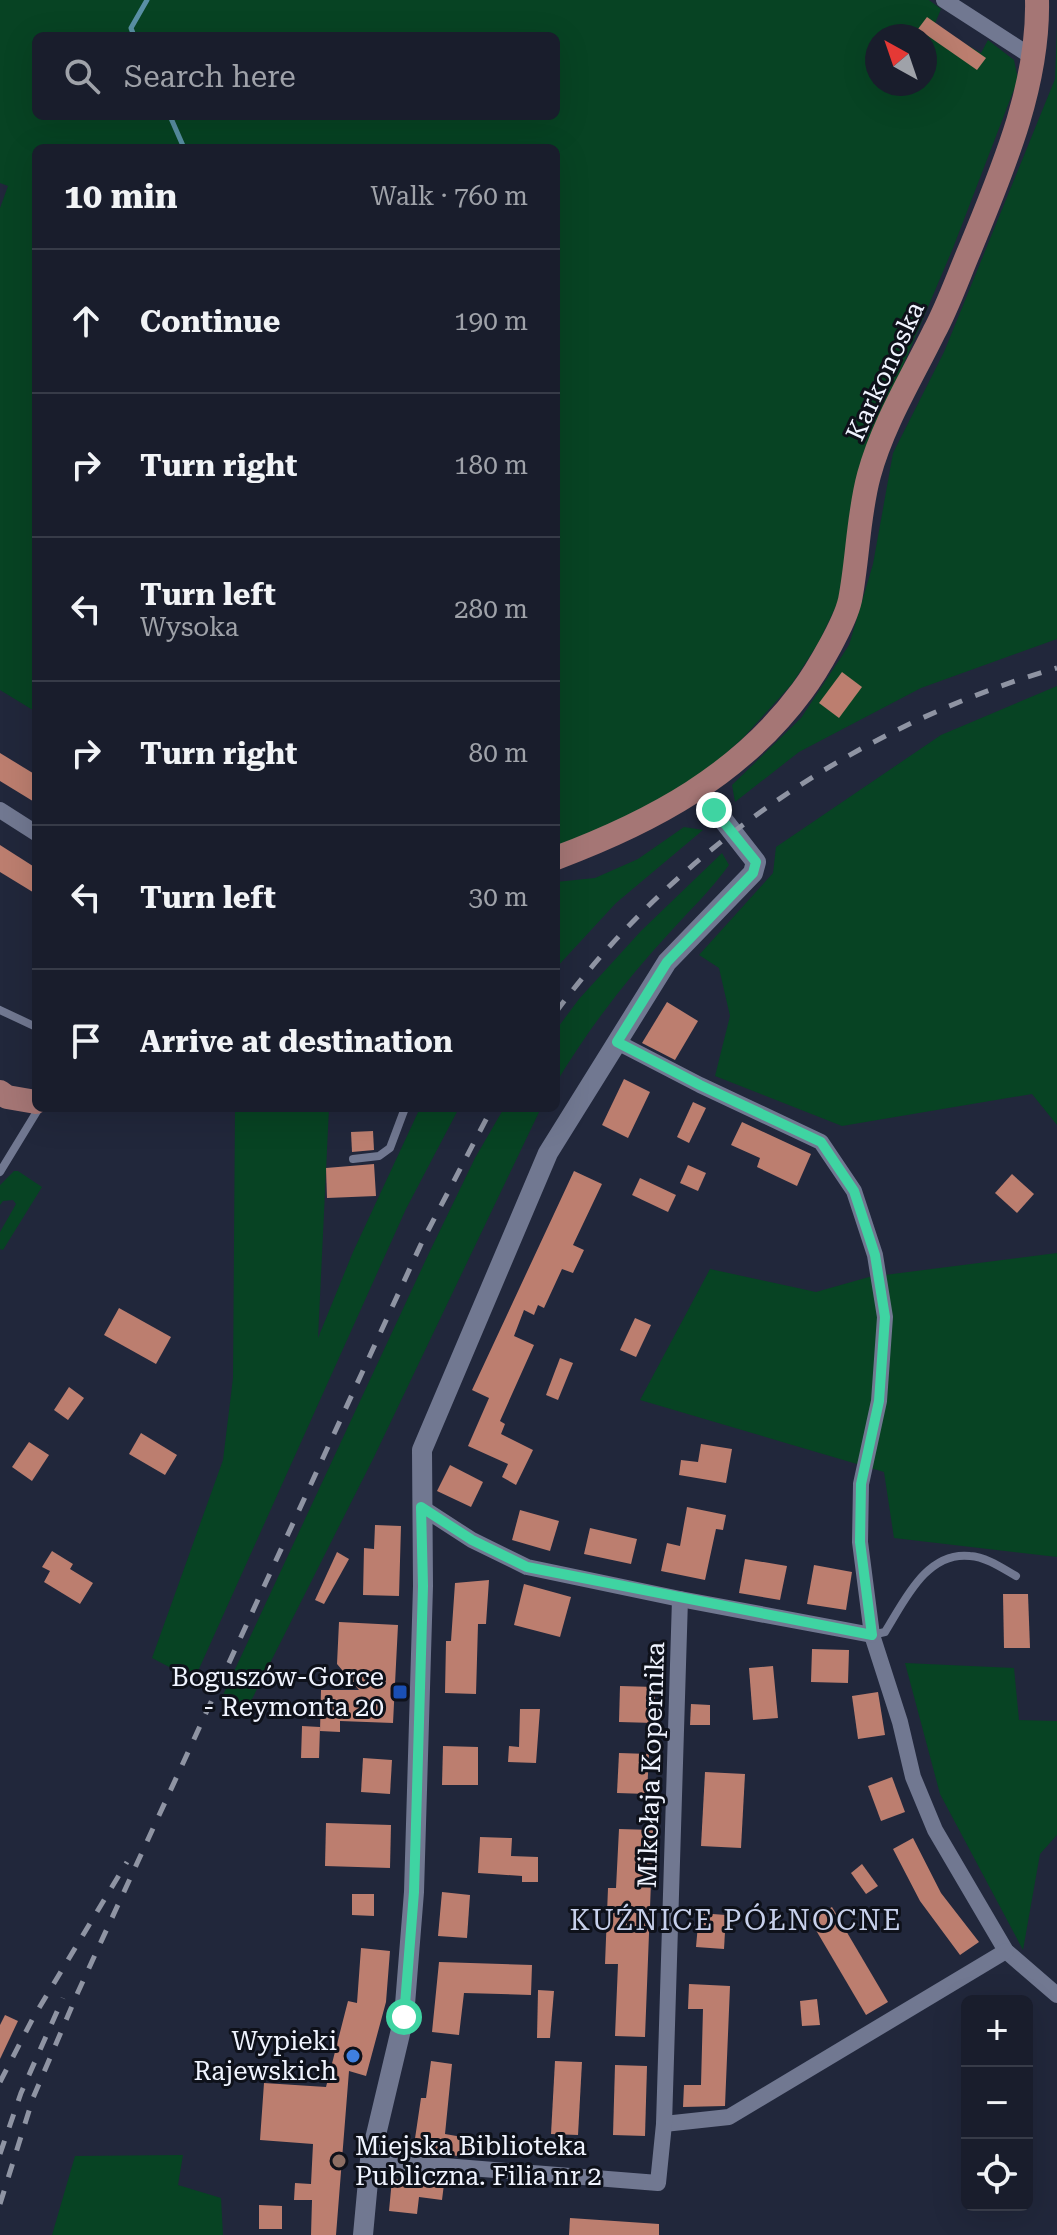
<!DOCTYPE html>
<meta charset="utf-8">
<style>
:root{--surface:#191d2c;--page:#222634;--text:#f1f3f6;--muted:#9fa2a9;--line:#373b48}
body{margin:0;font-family:"Roboto Serif",serif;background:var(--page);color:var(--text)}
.controls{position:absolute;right:24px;bottom:24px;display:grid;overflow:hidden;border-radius:12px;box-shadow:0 8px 32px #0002}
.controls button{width:72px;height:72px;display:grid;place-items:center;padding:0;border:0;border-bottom:2px solid var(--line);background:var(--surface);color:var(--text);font:40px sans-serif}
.compass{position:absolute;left:865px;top:24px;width:72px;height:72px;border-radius:50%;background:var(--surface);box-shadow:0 8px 32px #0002;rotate:320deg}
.stop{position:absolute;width:24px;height:24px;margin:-18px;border:6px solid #3fd4a2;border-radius:50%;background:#fff}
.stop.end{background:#3fd4a2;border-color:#fff;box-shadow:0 2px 8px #0008}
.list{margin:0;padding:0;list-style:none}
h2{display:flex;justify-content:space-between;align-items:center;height:104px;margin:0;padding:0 32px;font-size:34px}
h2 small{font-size:26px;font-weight:400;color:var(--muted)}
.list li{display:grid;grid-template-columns:52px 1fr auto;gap:24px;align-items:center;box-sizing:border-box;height:144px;padding:0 32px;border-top:2px solid var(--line)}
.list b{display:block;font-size:30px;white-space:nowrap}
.list p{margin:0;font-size:26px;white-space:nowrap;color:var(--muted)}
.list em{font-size:26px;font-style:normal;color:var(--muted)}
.icon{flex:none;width:44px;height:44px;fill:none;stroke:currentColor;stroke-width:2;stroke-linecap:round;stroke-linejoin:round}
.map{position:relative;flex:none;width:1057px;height:2235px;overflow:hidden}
.search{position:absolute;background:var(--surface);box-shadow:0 8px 32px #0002;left:32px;top:32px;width:528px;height:88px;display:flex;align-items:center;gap:20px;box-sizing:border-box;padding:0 28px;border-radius:12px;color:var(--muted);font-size:30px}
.panel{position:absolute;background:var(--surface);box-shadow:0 8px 32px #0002;left:32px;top:144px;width:528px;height:968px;border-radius:12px}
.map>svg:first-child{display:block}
.green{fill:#074323;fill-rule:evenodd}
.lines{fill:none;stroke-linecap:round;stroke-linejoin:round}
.stream{stroke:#5990a5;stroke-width:5}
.building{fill:#bc7e6f}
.service{stroke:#717891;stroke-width:8}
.minor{stroke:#717891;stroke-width:16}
.tertiary{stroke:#717891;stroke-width:20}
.primary{stroke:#a57675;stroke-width:24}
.rail{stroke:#8f94a3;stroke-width:5;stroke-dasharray:14 14;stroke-linecap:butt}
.route{stroke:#3fd4a2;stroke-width:10}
.transit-dot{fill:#1a4fb4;stroke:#0e111a;stroke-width:3}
.shop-dot{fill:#3f7fe0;stroke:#0e111a;stroke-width:3}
.education-dot{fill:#8d6e63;stroke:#0e111a;stroke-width:3}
.labels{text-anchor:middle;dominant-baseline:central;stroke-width:6;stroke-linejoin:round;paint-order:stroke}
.street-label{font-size:26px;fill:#f0f4ff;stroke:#0e111a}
.poi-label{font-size:26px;fill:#f0f4ff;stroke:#0e111a;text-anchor:end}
.neighbourhood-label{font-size:28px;letter-spacing:2px;fill:#c7d0eb;stroke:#0e111a}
</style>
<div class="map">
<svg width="1057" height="2235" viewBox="0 0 1057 2235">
<rect width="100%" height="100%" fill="#21273b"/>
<!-- green -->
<g class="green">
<path d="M0,0H929L941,9L934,26L981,53L988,40L1014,60L1018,79L953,248L886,406L839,600L819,642L792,684L743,738L707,770L661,805L556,850V148H36V712L0,690V208L8,186L0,183ZM36,36H556V116H36ZM877,36H925V84H877Z"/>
<path d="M1057,28V639L921,688L799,752L735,802L732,785L801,718L849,645L873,564L893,453L944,352L1055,79Z"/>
<path d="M1057,686V1125L1032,1094L842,1126L715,1076L730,1016L719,968L699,955L773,873L776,847L941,735Z"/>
<path d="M684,827L703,830L616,903L556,968V882L595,878L638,859Z"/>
<path d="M722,853L729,865C712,889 691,909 672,930C628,977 589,1028 556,1083V1030L579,999L641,931Z"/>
<path d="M235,1108H329L318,1338L353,1252L420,1108H459L406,1209L194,1680L152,1658L223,1460L233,1378Z"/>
<path d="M504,1108H541L374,1457L247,1709L223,1695L429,1253L475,1158Z"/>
<path d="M14,1171H18L42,1187L3,1250L0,1249V1232L16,1204L13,1200L3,1201L0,1205V1185Z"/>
<path d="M1057,1253V1557L894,1538L884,1472L640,1400L710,1269L816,1292L869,1277Z"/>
<path d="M905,1663L1014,1668L1019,1720L1057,1721V1835L1040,1854L1023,1950L940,1794Z"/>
<path d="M183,2155L178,2185L221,2198L223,2235H52L75,2156Z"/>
</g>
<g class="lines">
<!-- stream -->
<g class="stream">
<path d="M134,36L131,28L147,0"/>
<path d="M170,116L184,148"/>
</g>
</g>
<!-- building -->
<g class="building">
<path d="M927,17L986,58L977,70L918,29Z"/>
<path d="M842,672L862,687L839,718L819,703Z"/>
<path d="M0,753L36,775V803L0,781Z"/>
<path d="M0,845L36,868V894L0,872Z"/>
<path d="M667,1002L698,1021L675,1060L642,1043Z"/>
<path d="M624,1079L650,1092L628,1138L602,1125Z"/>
<path d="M693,1102L706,1108L689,1143L677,1137Z"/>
<path d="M742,1122L811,1154L797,1186L757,1167L760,1158L731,1145Z"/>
<path d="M373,1131L374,1150L352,1152L351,1132Z"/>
<path d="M374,1164L376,1196L327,1198L326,1168Z"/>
<path d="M688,1165L706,1173L698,1191L680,1183Z"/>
<path d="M574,1171L602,1184L573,1245L584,1250L573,1273L562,1269L544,1308L538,1305L534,1315L524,1310L514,1336L534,1345L500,1421L505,1424L501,1434L533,1450L516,1485L502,1477L508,1464L468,1446L489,1398L472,1390Z"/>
<path d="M1012,1174L1034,1194L1017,1213L995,1193Z"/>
<path d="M640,1178L676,1195L668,1212L632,1195Z"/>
<path d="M119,1308L171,1337L156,1364L104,1335Z"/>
<path d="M635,1318L651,1325L636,1357L620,1350Z"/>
<path d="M560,1358L573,1363L558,1400L546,1395Z"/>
<path d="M69,1387L84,1398L68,1420L54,1410Z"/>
<path d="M141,1433L177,1455L165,1475L129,1454Z"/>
<path d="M29,1442L49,1455L32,1481L12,1467Z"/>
<path d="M701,1444L732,1449L726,1483L679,1475L681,1460L698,1462Z"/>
<path d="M450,1465L483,1482L471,1507L437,1491Z"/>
<path d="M687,1507L726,1515L723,1530L716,1529L705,1580L661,1571L667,1543L680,1546Z"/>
<path d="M520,1510L559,1521L550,1551L512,1540Z"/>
<path d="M375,1525L401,1526L399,1596L363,1595L364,1548L374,1549Z"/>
<path d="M590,1528L637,1539L631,1564L584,1554Z"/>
<path d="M52,1551L73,1564L70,1569L93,1583L80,1604L44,1582L50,1571L42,1567Z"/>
<path d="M337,1552L349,1559L324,1604L315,1600Z"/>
<path d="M745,1559L787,1566L780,1600L739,1593Z"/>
<path d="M814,1565L852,1572L846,1610L807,1604Z"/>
<path d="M489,1580L486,1624H478L476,1694L445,1693L446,1641H451L455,1583Z"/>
<path d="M524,1584L571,1597L560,1637L514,1625Z"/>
<path d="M1003,1594H1028L1030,1648H1004Z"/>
<path d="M339,1622L398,1625L393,1723L340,1721V1732L320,1731L321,1690H359L337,1664Z"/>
<path d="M812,1649L849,1650L848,1683L811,1682Z"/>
<path d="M773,1666L778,1718L753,1720L749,1668Z"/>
<path d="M620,1686L655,1687L654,1723L619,1722Z"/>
<path d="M878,1692L885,1735L858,1739L852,1696Z"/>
<path d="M691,1704L710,1705V1725H690Z"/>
<path d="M520,1709H540L536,1763L508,1762L509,1746L519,1747Z"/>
<path d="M302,1726L320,1727L319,1758H301Z"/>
<path d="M443,1746L478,1747V1785H442Z"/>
<path d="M619,1753L649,1754L647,1794L617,1793Z"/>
<path d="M363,1758L392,1760L390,1794L361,1792Z"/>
<path d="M705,1772L745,1774L741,1848L701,1846Z"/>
<path d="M892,1777L905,1812L881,1821L868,1786Z"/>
<path d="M326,1823L391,1825L390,1868L325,1866Z"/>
<path d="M619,1829L653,1830L645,2037L615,2036L618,1964H605L608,1888H616Z"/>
<path d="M480,1837L512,1838L511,1856L538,1857V1882H522V1876L478,1873Z"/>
<path d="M913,1838L941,1893L979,1942L960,1955L920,1901L893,1849Z"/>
<path d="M862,1864L878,1886L866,1894L851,1873Z"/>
<path d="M442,1892L470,1895L467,1938L438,1936Z"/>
<path d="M352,1894H374V1916L352,1915Z"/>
<path d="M832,1907L888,2002L866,2015L810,1920Z"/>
<path d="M699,1913L726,1915L724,1949L696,1947Z"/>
<path d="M361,1948L390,1951L386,2002L366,2076L349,2071L336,2235H311L312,2200H294L295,2183L311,2184L313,2144L260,2140L264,2083L326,2087L348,2001L357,2003Z"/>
<path d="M439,1962L532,1965L531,1995L464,1993L459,2035L432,2032Z"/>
<path d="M689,1984L730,1986L725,2106L683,2107L684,2085H701L703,2009H688Z"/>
<path d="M538,1990L554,1991L550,2038H537Z"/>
<path d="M817,1999L820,2025L802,2026L800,2001Z"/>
<path d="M5,2015L18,2021L0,2059V2025Z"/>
<path d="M431,2061L452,2064L445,2134L474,2139L471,2157L413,2152L421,2098H426Z"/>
<path d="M555,2061L582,2062L578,2135L551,2134Z"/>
<path d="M615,2065L647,2066L645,2136L613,2135Z"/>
<path d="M392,2179L444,2184L442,2200L419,2197L417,2214L389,2211Z"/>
<path d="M259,2205L282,2206V2229H259Z"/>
<path d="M570,2218L659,2224V2235H569Z"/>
</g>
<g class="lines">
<!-- service -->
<g class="service">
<path d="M0,1010L36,1027"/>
<path d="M353,1159L379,1156L390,1148L405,1108"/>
<path d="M0,1172L39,1108"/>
<path d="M872,1635L885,1632C904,1602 926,1551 970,1556C986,1557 1002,1568 1016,1576"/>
</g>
<!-- minor -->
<g class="minor">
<path d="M944,0L1034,58"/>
<path d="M0,810L36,833"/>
<path d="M617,1042L700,1085L821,1142L854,1191L875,1255L885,1317L879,1401L861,1484L860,1542L872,1635L900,1722L913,1777L935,1830L1006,1951L1057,1995"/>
<path d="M421,1507L472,1540L527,1567L680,1599L872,1635"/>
<path d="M664,2124L729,2117L1006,1951"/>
<path d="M370,2160L658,2183L664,2124L680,1599"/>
</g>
<!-- tertiary -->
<path class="tertiary" d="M363,2235L370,2160L404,2017L414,1892L423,1586L422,1450L548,1153L667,962L753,873L756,862L699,789"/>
<!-- primary -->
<g class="primary">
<path d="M556,858C652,822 740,775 802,691C817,671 845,623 850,600C858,559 858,515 869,475C883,424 911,379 934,332C948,306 958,277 970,249C1002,171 1039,86 1037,0"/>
<path d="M0,1092L7,1097L36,1102"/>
</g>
<!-- rail -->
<g class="rail">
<path d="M556,1012C677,848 861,724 1057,668"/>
<path d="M0,2082L33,2018L127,1862"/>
<path d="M0,2154L21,2093L63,1998"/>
<path d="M0,2204L33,2098L78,1992L422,1242L492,1108"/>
</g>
</g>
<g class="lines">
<!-- route -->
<path class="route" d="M404,2017L414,1892L423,1586L421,1507L472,1540L527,1567L872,1635L860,1542L861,1484L879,1401L885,1317L875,1255L854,1191L821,1142L700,1085L617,1042L667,962L753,873L756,862L714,810"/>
</g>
<!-- markers -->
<rect class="transit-dot" x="392" y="1684" width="16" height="16" rx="4"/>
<circle class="shop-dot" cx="353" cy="2056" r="8"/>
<circle class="education-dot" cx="339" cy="2161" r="8"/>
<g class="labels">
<!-- street labels -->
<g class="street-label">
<text transform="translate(885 371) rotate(-65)">Karkonoska</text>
<text transform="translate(651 1765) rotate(-88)">Mikołaja Kopernika</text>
</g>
<!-- poi labels -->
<g class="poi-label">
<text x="384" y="1677">Boguszów-Gorce<tspan x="384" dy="30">- Reymonta 20</tspan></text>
<text x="337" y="2041">Wypieki<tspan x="337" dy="30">Rajewskich</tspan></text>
<text x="355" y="2146" text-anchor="start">Miejska Biblioteka<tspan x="355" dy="30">Publiczna. Filia nr 2</tspan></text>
</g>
<!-- neighbourhood labels -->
<g class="neighbourhood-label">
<text x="736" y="1920">KUŹNICE PÓŁNOCNE</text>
</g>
</g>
</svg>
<div class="controls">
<button>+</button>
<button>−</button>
<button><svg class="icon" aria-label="locate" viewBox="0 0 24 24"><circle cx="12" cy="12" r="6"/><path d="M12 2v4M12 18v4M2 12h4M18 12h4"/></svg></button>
</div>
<svg class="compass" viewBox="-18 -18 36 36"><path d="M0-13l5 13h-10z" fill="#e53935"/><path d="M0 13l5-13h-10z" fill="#9fa2a9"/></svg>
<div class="stop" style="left:404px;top:2017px"></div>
<div class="stop end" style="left:714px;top:810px"></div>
<div class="search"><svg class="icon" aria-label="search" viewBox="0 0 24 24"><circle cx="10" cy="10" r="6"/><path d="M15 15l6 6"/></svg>Search here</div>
<section class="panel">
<h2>10 min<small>Walk · 760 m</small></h2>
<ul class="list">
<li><svg class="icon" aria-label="ahead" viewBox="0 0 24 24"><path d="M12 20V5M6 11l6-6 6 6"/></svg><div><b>Continue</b></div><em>190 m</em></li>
<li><svg class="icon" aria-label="right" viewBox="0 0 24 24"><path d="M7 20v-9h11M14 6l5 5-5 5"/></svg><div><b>Turn right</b></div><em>180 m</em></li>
<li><svg class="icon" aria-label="left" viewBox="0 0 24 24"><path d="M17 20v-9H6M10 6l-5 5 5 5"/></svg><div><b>Turn left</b><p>Wysoka</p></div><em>280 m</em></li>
<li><svg class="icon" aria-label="right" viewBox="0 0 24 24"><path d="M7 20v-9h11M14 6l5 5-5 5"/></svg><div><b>Turn right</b></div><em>80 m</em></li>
<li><svg class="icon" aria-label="left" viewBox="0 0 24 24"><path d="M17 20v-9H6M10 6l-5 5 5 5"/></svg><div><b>Turn left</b></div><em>30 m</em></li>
<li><svg class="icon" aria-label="arrive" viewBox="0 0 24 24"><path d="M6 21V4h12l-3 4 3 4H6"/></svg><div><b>Arrive at destination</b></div></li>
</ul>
</section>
</div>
